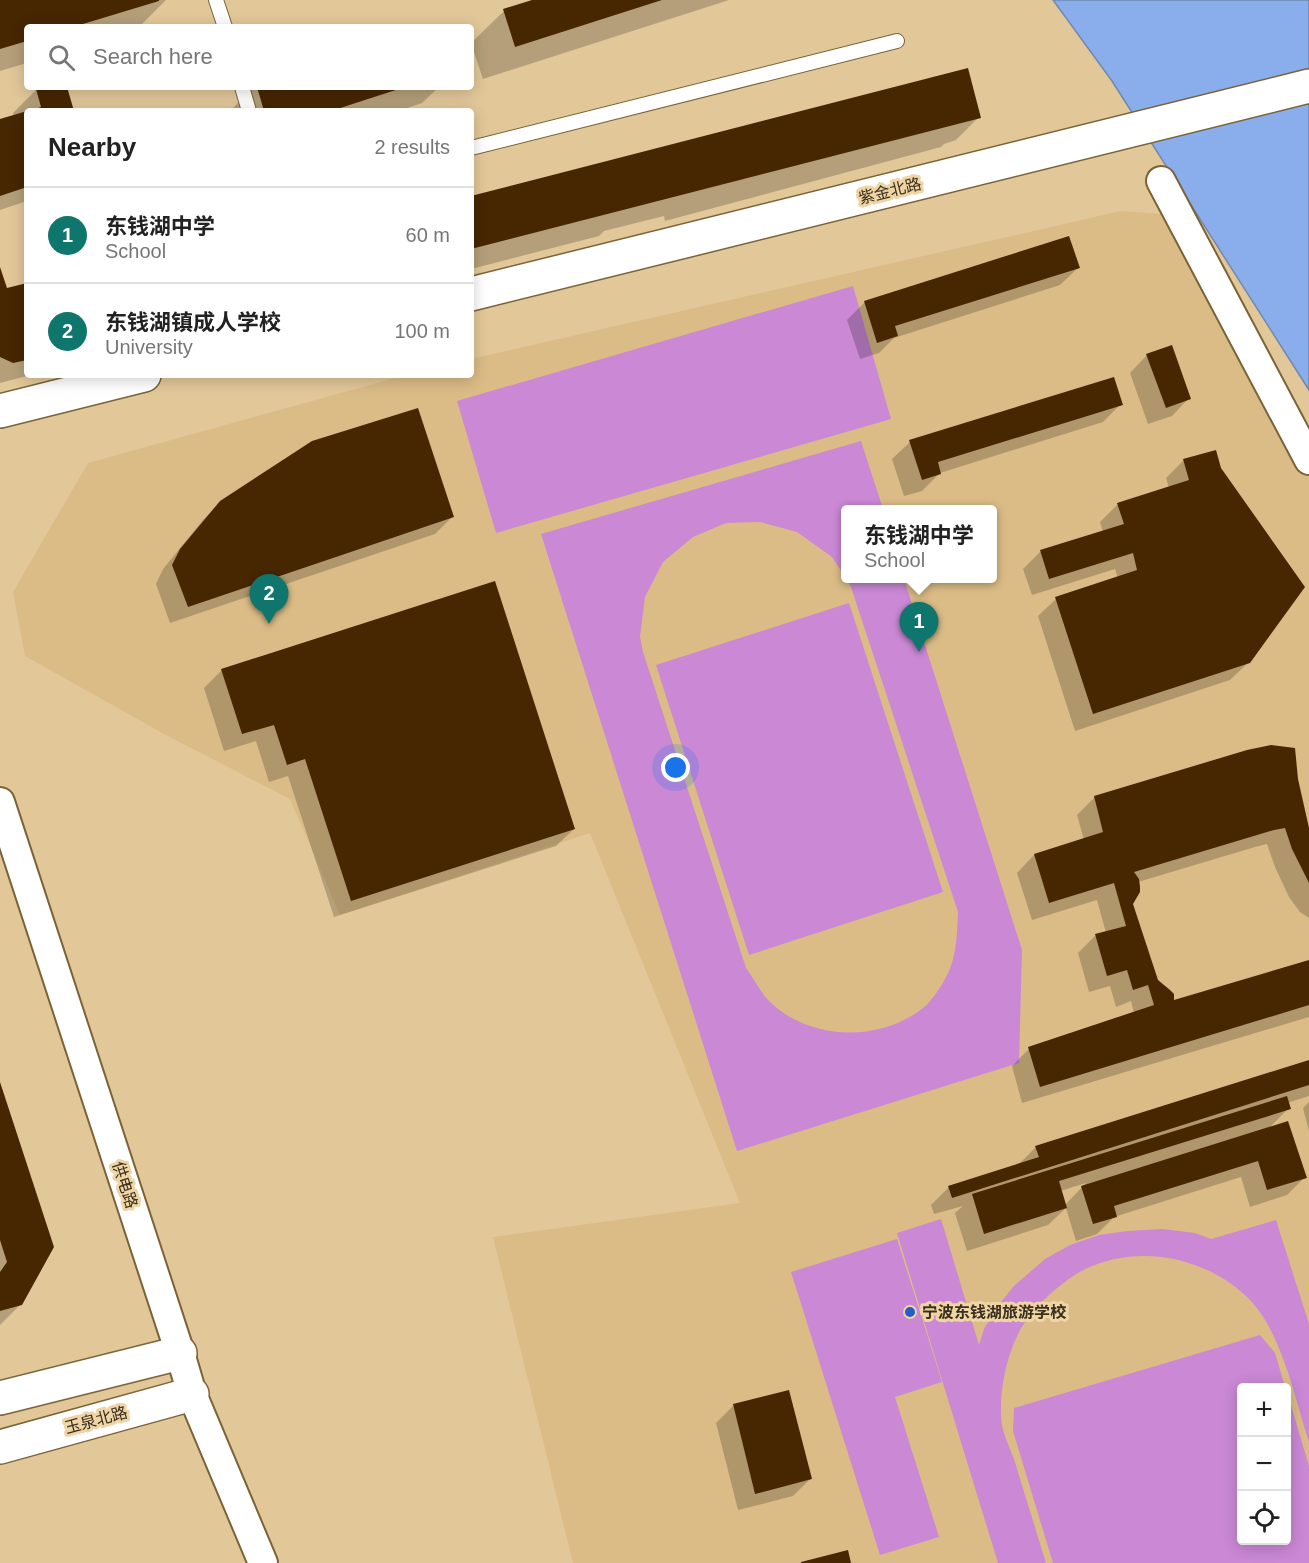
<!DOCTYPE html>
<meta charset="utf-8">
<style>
:root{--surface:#fff;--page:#f2f2f2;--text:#222;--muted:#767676;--line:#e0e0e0;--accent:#0f766e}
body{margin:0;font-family:Arial,"Noto Sans SC",sans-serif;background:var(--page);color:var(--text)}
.controls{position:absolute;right:18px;bottom:18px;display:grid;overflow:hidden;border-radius:6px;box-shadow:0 3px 15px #0003}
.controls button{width:54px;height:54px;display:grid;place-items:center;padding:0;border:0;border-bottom:2px solid var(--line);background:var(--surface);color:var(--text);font:30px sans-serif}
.you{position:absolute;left:676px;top:768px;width:21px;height:21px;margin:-15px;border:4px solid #fff;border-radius:50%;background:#1a73e8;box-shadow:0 0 0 9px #1a73e833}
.badge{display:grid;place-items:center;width:39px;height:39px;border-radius:50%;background:var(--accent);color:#fff;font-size:20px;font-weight:700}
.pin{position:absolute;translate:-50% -50px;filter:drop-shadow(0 2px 3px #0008)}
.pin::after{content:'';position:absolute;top:32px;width:21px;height:18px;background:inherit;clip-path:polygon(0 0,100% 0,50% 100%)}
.popup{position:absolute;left:841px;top:505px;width:156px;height:78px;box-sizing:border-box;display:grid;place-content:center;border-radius:6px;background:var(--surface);filter:drop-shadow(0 2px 4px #0005);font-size:20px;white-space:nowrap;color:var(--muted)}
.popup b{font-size:22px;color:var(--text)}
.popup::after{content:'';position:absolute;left:50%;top:100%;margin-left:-12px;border:12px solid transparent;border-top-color:var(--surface)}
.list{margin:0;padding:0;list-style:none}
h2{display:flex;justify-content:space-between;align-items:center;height:78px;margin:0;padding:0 24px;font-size:26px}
h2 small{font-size:20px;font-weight:400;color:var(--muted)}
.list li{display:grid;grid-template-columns:39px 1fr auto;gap:18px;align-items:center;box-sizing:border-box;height:96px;padding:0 24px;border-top:2px solid var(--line)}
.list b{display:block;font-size:22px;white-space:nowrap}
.list p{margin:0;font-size:20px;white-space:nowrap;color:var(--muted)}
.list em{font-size:20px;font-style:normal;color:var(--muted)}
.icon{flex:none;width:33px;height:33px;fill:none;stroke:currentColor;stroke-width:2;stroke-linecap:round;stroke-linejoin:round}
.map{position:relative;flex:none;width:1309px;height:1563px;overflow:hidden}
.search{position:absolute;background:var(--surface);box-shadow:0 3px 15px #0003;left:24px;top:24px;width:450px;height:66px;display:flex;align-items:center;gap:15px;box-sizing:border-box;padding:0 21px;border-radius:6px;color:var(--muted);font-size:22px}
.panel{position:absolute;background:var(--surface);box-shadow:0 3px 15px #0003;left:24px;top:108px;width:450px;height:270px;border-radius:6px}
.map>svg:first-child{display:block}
.built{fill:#dbbc86;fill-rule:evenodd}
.green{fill:#ca88d5}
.water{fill:#8aaeec;stroke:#7288ae;stroke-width:1.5}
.shadow{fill:#0003;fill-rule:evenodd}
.building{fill:#472602}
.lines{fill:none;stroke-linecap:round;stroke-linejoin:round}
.lane-casing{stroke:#7b6337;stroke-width:16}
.street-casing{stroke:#7b6337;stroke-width:32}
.secondary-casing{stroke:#7b6337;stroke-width:36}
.lane{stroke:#fff;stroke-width:14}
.street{stroke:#fff;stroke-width:28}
.secondary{stroke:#fff;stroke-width:33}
.poi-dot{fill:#225dc9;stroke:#efd4a5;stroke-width:2}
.labels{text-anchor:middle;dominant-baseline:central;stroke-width:6;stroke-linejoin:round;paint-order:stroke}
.street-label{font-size:16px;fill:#3a2f1d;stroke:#efd4a5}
.poi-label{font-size:16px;font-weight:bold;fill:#3a2f1d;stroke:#efd4a5;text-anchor:start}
</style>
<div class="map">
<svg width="1309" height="1563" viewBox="0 0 1309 1563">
<rect width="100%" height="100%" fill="#e2c799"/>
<!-- built -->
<path class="built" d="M1121,211L1162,214L1309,472V1563H573L493,1237L740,1203L590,833L340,915L290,799L164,734L25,656L13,592L88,463L406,375H471V359ZM846,510H992V578H846ZM1242,1388H1286V1540H1242Z"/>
<!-- green -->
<g class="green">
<path d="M853,286L891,419L496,533L457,401Z"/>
<path d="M861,441L883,509L846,510V578L832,557L797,532L760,522L726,523L693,537L663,562L645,597L640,637L643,652L746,968C754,979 761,993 770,1002C810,1041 881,1042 923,1008C930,1003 941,987 945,979C957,959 957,934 958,912L851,587L846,578L904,579L1022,950L1019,1063L737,1151L541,534Z"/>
<path d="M849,603L943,892L749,955L656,665Z"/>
<path d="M941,1219L979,1345L984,1329L997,1307L1014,1286L1045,1259L1070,1245L1099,1235L1128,1231L1162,1229L1195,1233L1211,1239L1276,1220L1309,1324V1442C1295,1399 1282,1334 1251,1301C1211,1259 1145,1244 1092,1266C1075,1273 1060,1285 1047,1297C1036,1307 1026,1319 1019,1332C1006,1358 1000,1388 1001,1416C1001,1430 1009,1446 1014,1459C1025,1494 1035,1528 1046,1563H998L897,1233Z"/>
<path d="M897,1239L942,1382L895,1397L939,1537L880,1555L791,1272Z"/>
<path d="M1260,1335L1275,1353L1285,1387L1242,1388V1540H1286L1287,1392L1309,1466V1563H1053L1013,1431L1014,1408Z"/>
</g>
<!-- water -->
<path class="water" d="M1053,0H1309V390L1112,81Z"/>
<!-- shadow -->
<g class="shadow">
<path d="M0,0H166L139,27H27V63L0,71Z"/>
<path d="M537,0H729L483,79L471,43L504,11Z"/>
<path d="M47,87H65L73,111H27V201L0,210V121L14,117L13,113L36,90Z"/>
<path d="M254,87H439L422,103L398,111H230Z"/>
<path d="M979,117L956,140L944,144L941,147L665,221L664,216L604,231L599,236L471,269V198Z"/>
<path d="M1078,268L1060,285L894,338L879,353L860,359L847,320L865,302Z"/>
<path d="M0,271L6,290L27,285V375H31L0,383Z"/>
<path d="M1147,355L1189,398L1172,416L1148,424L1130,373Z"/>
<path d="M1121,404L1103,422L940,473L922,491L904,496L892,459L910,442Z"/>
<path d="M1215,452L1249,662L1230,680L1075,731L1038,616L1056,599L1118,578L1115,569L1032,595L1023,569L1040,552L1103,532L1100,522L1117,505L1169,488L1166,478L1183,461Z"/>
<path d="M221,502L452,517L435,534L170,623L156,584L163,569L203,520Z"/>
<path d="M494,583L574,829L556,846L334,917L288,776L269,782L256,741L224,751L204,688L221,671Z"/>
<path d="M1296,780L1309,832V918L1300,912L1289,897L1275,867L1267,844L1255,847L1138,882L1132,904L1157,981L1172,1002L1309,961V1017L1022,1103L1012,1066L1029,1049L1134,1013L1131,1001L1116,1007L1110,986L1089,992L1078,953L1095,936L1106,933L1097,900L1032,920L1017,873L1034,855L1084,840L1077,815L1095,797Z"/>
<path d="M1309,1061V1096L1287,1103L1289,1108L1268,1129L1305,1177L1287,1195L1250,1207L1241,1177L1114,1217L1097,1234L1076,1241L1066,1208L1048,1225L967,1251L955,1213L963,1206L934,1214L931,1205L949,1187L1017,1166L1036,1147ZM1086,1183L1065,1205L1060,1191Z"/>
<path d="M0,1085L21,1304L0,1325Z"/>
<path d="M1309,1102V1131L1303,1108Z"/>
<path d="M788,1392L810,1479L793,1496L738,1510L716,1423L733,1406Z"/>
</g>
<!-- building -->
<g class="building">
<path d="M0,0H159V1L73,27H27V41L0,49Z"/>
<path d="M532,0H662L515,47L503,9Z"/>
<path d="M968,68L981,118L471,249V196Z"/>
<path d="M42,87H67L74,111H30L41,107L36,89Z"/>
<path d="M257,87H405L331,111H264Z"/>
<path d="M27,111V187L0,196V119Z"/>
<path d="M1069,236L1080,268L895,326L898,336L877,343L864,301Z"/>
<path d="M0,267L7,288L27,283V360L13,363L0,357Z"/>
<path d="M1172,345L1191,399L1166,408L1146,354Z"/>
<path d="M1114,377L1123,405L938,462L941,474L922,480L909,440Z"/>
<path d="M418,408L454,517L188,607L172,565L180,549L220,501L312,441Z"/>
<path d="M1216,450L1221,468L1305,587L1250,663L1093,714L1055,597L1137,570L1133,553L1049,579L1040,550L1124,524L1117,503L1189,480L1183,459Z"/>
<path d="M495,581L575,829L351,901L305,759L287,765L274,725L242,734L221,669Z"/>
<path d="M1271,745L1295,748L1298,779L1309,828V883L1292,849L1285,828L1274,830L1134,872L1139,879L1140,887V892L1133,904L1158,980L1170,990L1174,994V1000L1309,960V1005L1040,1087L1028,1047L1154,1005L1148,985L1133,990L1127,970L1107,976L1095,934L1126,926L1114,883L1049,903L1034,854L1103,832L1094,796L1247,750Z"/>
<path d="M1309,1060V1085L952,1198L948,1186L1039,1157L1035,1146Z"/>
<path d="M0,1082L54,1247L22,1305L0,1311V1272L7,1262L0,1240Z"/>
<path d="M1287,1096L1291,1109L1059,1181L1067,1208L984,1234L972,1194Z"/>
<path d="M1288,1121L1307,1178L1267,1190L1258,1161L1114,1206L1117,1217L1093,1224L1081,1186Z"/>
<path d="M789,1390L812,1479L755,1494L733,1404Z"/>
<path d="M848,1550L851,1563H801V1562Z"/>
</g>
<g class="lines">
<!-- lane casing -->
<g class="lane-casing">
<g id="lane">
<path d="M216,0L225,27"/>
<path d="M242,87L249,111"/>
<path d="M471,148L897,41"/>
</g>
</g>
<!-- street casing -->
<g class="street-casing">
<g id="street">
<path d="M1161,181L1309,460"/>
<path d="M0,802L180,1353L192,1394L263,1563"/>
</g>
</g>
<!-- secondary casing -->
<g class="secondary-casing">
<g id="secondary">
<path d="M471,294L1309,86"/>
<path d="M0,411L144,375"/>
<path d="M0,1398L180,1353"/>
<path d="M0,1447L192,1394"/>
</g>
</g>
<!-- lane -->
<use href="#lane" class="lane"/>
<!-- street -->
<use href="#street" class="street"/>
<!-- secondary -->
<use href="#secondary" class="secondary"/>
</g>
<!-- markers -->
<circle class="poi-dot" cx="910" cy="1312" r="6"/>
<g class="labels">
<!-- street labels -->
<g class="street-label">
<text transform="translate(890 191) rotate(-14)">紫金北路</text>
<text transform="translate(125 1185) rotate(72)">供电路</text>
<text transform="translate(96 1420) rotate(-15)">玉泉北路</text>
</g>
<!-- poi labels -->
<g class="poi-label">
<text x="922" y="1312">宁波东钱湖旅游学校</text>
</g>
</g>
</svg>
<div class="controls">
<button>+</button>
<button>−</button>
<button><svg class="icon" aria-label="locate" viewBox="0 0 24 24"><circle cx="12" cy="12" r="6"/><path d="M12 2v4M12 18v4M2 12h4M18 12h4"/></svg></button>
</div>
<div class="you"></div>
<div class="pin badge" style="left:919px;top:652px">1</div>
<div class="popup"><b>东钱湖中学</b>School</div>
<div class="pin badge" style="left:269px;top:624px">2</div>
<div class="search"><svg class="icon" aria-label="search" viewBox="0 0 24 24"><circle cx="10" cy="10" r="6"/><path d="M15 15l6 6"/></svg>Search here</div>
<section class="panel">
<h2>Nearby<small>2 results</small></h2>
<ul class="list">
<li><span class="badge">1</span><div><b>东钱湖中学</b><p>School</p></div><em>60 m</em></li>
<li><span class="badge">2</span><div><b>东钱湖镇成人学校</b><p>University</p></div><em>100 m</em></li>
</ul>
</section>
</div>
